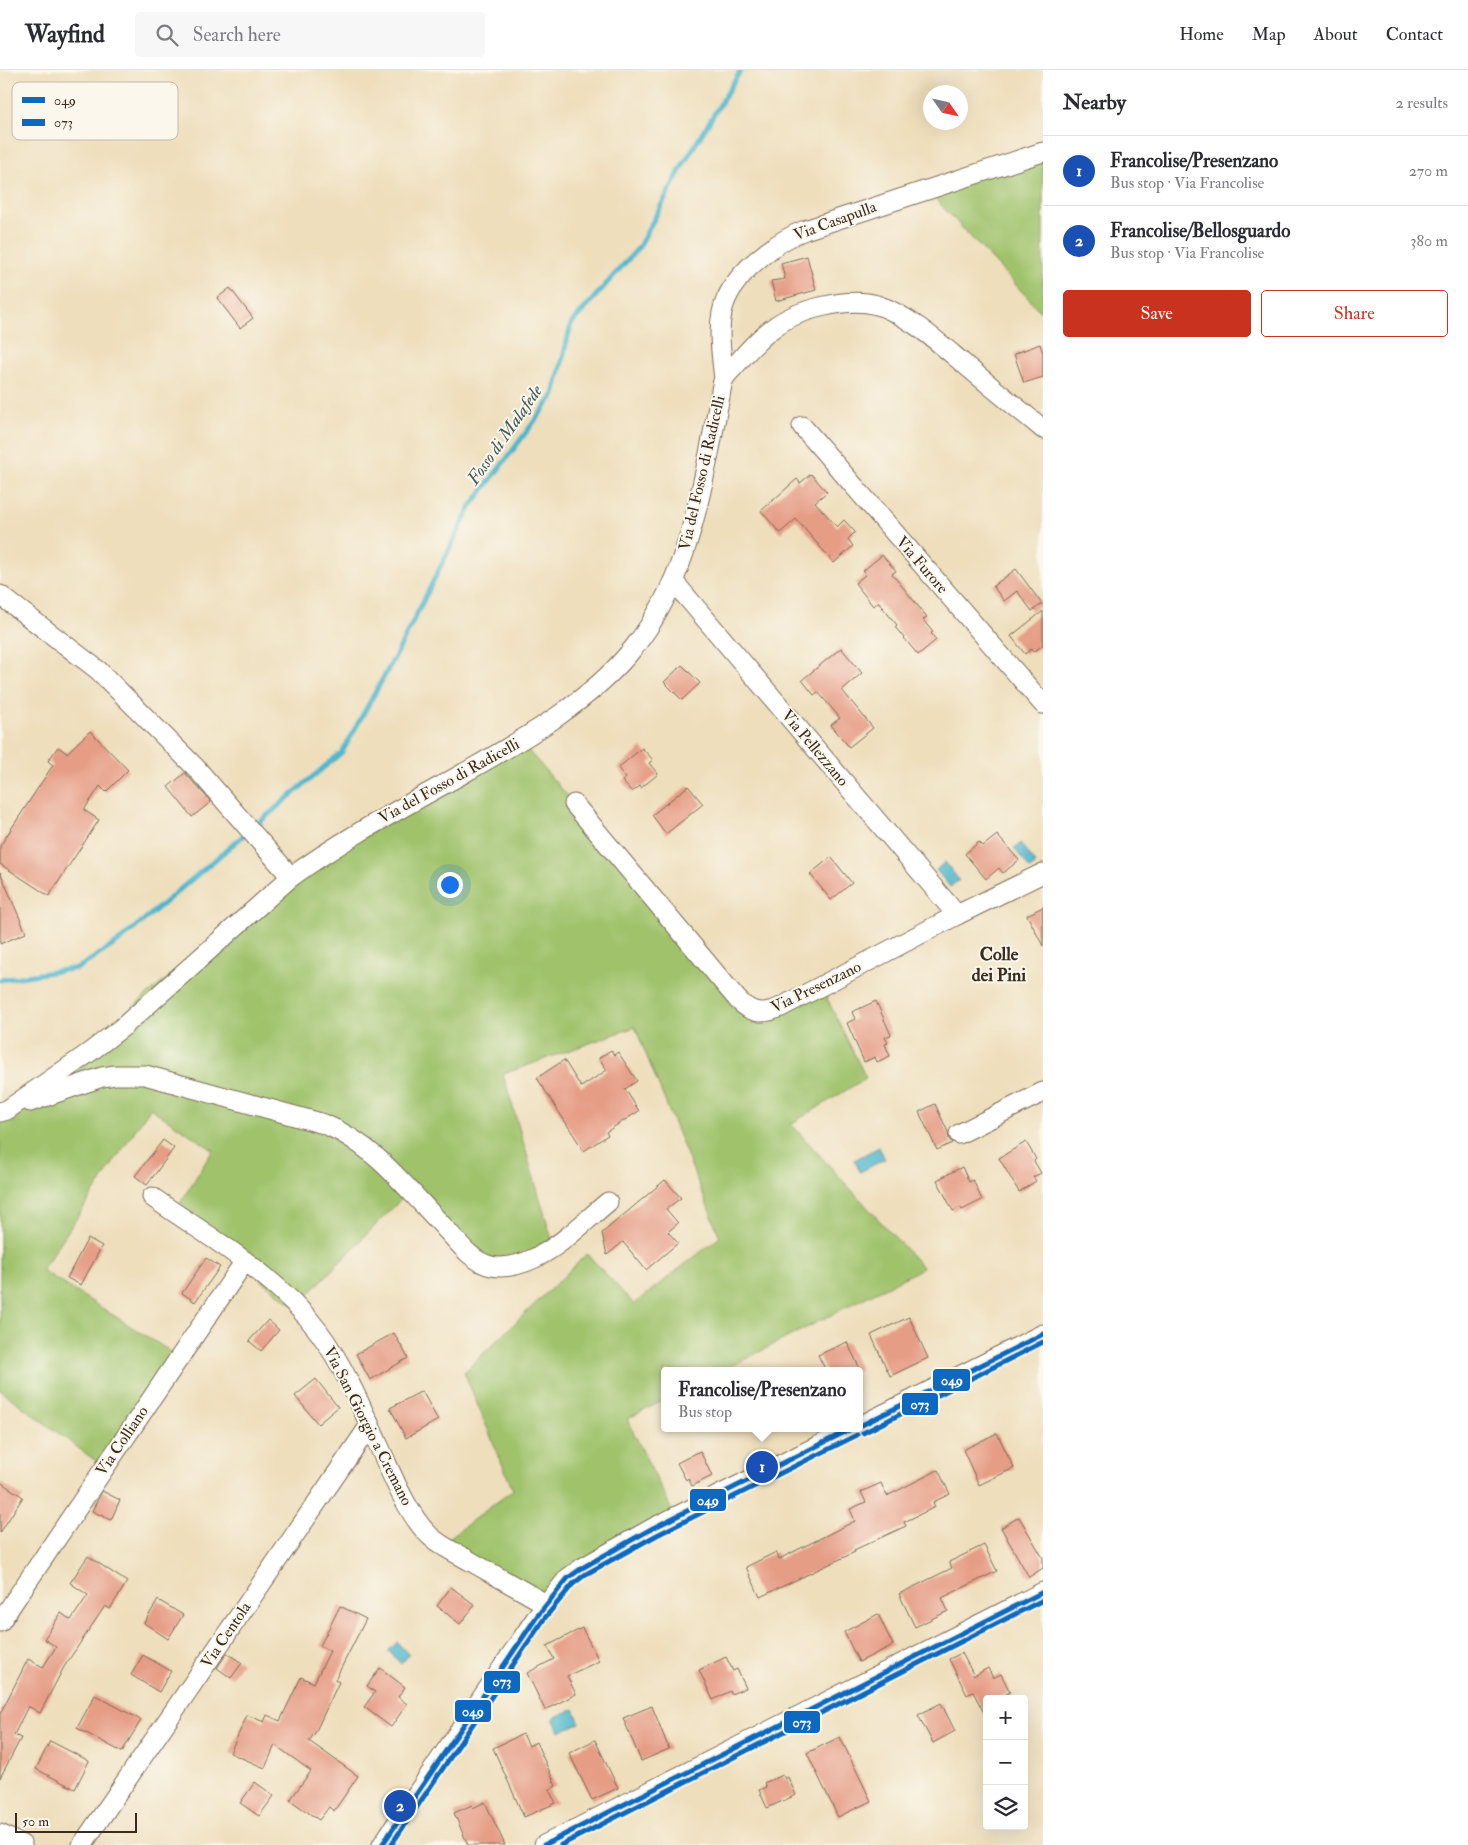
<!DOCTYPE html>
<meta charset="utf-8">
<style>
:root{--surface:#fff;--page:#f7f7f7;--text:#2b2b33;--muted:#7c7c81;--line:#e1e1e2;--accent:#c8321e}
body{margin:0;font-family:"IM FELL Double Pica",serif;background:var(--page);color:var(--text)}
.controls{position:absolute;right:15px;bottom:15px;display:grid;overflow:hidden;border-radius:5px;box-shadow:0 5px 20px #0002}
.controls button{width:45px;height:45px;display:grid;place-items:center;padding:0;border:0;border-bottom:1px solid var(--line);background:var(--surface);color:var(--text);font:25px sans-serif}
.compass{position:absolute;left:923px;top:15px;width:45px;height:45px;border-radius:50%;background:var(--surface);box-shadow:0 5px 20px #0002;rotate:124deg}
.scale{position:absolute;left:15px;bottom:12px;width:122px;box-sizing:border-box;padding-left:5px;border:2px solid #3b2a1e;border-top:0;font-size:14px;line-height:18px;white-space:nowrap;color:#3b2a1e;-webkit-text-stroke:4px #fbf7ec;paint-order:stroke}
.you{position:absolute;left:449px;top:814px;width:18px;height:18px;margin:-12px;border:4px solid #fff;border-radius:50%;background:#1a73e8;box-shadow:0 0 0 8px #1a73e833}
.badge{display:grid;place-items:center;width:32px;height:32px;border-radius:50%;background:var(--accent);color:#fff;font-size:16px;font-weight:700}
.pin{position:absolute;translate:-50% -50%;border:2px solid #fff;box-shadow:0 1px 5px #0006}
.popup{position:absolute;left:661px;top:1297px;width:202px;height:65px;box-sizing:border-box;display:grid;place-content:center;border-radius:5px;background:var(--surface);filter:drop-shadow(0 1px 4px #0005);font-size:16px;white-space:nowrap;color:var(--muted)}
.popup b{font-size:19px;color:var(--text)}
.popup::after{content:'';position:absolute;left:50%;top:100%;margin-left:-10px;border:10px solid transparent;border-top-color:var(--surface)}
.list{margin:0;padding:0;list-style:none}
h2{display:flex;justify-content:space-between;align-items:center;height:65px;margin:0;padding:0 20px;font-size:21px}
h2 small{font-size:16px;font-weight:400;color:var(--muted)}
.list li{display:grid;grid-template-columns:32px 1fr auto;gap:15px;align-items:center;box-sizing:border-box;height:70px;padding:0 20px;border-top:1px solid var(--line)}
.list b{display:block;font-size:19px;white-space:nowrap}
.list p{margin:0;font-size:16px;white-space:nowrap;color:var(--muted)}
.list em{font-size:16px;font-style:normal;color:var(--muted)}
.actions{display:flex;gap:10px;padding:15px 20px}
.actions a{flex:1;padding:11px 0;border:1px solid var(--accent);border-radius:5px;text-align:center;font-size:18px;color:var(--accent)}
.actions .main{background:var(--accent);color:#fff}
.icon{flex:none;width:28px;height:28px;fill:none;stroke:currentColor;stroke-width:2;stroke-linecap:round;stroke-linejoin:round}
.map{position:relative;flex:none;width:1043px;height:1775px;overflow:hidden}
header{display:flex;align-items:center;gap:30px;box-sizing:border-box;height:70px;padding:0 25px;background:var(--surface);border-bottom:1px solid var(--line)}
header strong{font-size:24px}
nav{display:flex;gap:28px;margin-inline-start:auto;font-size:18px}
.search{width:350px;height:45px;background:var(--page);display:flex;align-items:center;gap:12px;box-sizing:border-box;padding:0 18px;border-radius:5px;color:var(--muted);font-size:19px}
main{display:flex}
aside{flex:1;background:var(--surface)}
.map>svg:first-child{display:block}
.green{fill:#9fc26b;stroke:#6d7644}
.water{fill:#4eb6cc;stroke:#447075}
.lines{fill:none;stroke-linecap:round;stroke-linejoin:round}
.stream{stroke:#4eb6cc;stroke-width:5}
.building{fill:#e69d86}
.minor-casing{stroke:#7a6955;stroke-width:21}
.minor{stroke:#fff;stroke-width:19}
.bus-1-casing{stroke:#fbf7ec;stroke-width:9}
.bus-2-casing{stroke:#fbf7ec;stroke-width:9}
.bus-1{stroke:#0c69bf;stroke-width:5}
.bus-2{stroke:#0c69bf;stroke-width:5}
.labels{text-anchor:middle;dominant-baseline:central;stroke-width:4;stroke-linejoin:round;paint-order:stroke}
.street-label{font-size:16px;fill:#3b2a1e;stroke:#fbf7ec}
.water-label{font-size:18px;font-style:italic;fill:#425b5b;stroke:#fbf7ec}
.neighbourhood-label{font-size:18px;font-weight:bold;fill:#3b2a1e;stroke:#fbf7ec}
.key{fill:#fbf7ec;stroke:#c1baae;stroke-width:1}
.key-label{font-size:14px;fill:#3b2a1e}
.line-badge{stroke:#fbf7ec;stroke-width:2}
.badge-label{font-size:14px;text-anchor:middle;font-weight:bold;fill:#fff}
</style>
<header>
<strong>Wayfind</strong>
<div class="search"><svg class="icon" aria-label="search" viewBox="0 0 24 24"><circle cx="10" cy="10" r="6"/><path d="M15 15l6 6"/></svg>Search here</div>
<nav><a>Home</a><a>Map</a><a>About</a><a>Contact</a></nav>
</header>
<main>
<div class="map">
<svg width="1043" height="1775" viewBox="0 0 1043 1775">
<rect width="100%" height="100%" fill="#fbf7ec"/>
<filter id="ink" filterUnits="userSpaceOnUse"><feTurbulence type="fractalNoise" baseFrequency=".02" numOctaves="2"/><feDisplacementMap in="SourceGraphic" scale="10" xChannelSelector="R" yChannelSelector="G"/><feConvolveMatrix kernelMatrix="1 2 1 2 8 2 1 2 1" color-interpolation-filters="sRGB"/></filter>
<filter id="wash" filterUnits="userSpaceOnUse"><feTurbulence type="fractalNoise" baseFrequency=".0096" numOctaves="4" result="noise"/><feDisplacementMap in="SourceGraphic" scale="20" xChannelSelector="R" yChannelSelector="G"/><feGaussianBlur stdDeviation="1.12" result="paint"/><feColorMatrix in="noise" values="0 0 0 0 0 0 0 0 0 0 0 0 0 0 0 0 0 1.4 0 .05"/><feComposite in="paint" operator="in"/></filter>
<g filter="url(#wash)">
<rect width="100%" height="100%" fill="#eedebc"/>
<!-- green -->
<g class="green">
<path d="M1043,82V244L926,119Z"/>
<path d="M520,671L754,942L821,916L866,1008L791,1054L923,1198L722,1301H664V1330L627,1349L675,1447L573,1504L546,1534L441,1474L513,1420L464,1302L587,1184L634,1234L720,1167L635,957L503,1004L554,1176L523,1192L472,1186L409,1121L296,1237L174,1143L213,1080L150,1038L42,1200L179,1287L104,1397L0,1320V1041L7,1040L291,807Z"/>
</g>
<!-- water -->
<g class="water">
<path d="M1021,773L1036,794L1030,799L1014,778Z"/>
<path d="M945,792L959,810L950,817L936,800Z"/>
<path d="M879,1077L885,1089L860,1102L854,1090Z"/>
<path d="M397,1572L409,1585L401,1594L388,1581Z"/>
<path d="M574,1639L580,1653L559,1662L553,1648Z"/>
</g>
<g class="lines">
<!-- stream -->
<path class="stream" d="M0,910L78,898L118,872L342,682L396,585L471,436L554,325L571,254L639,177L684,93L741,0"/>
</g>
<g id="blocks">
<!-- building -->
<g class="building">
<path d="M807,186L816,220L776,231L771,211L785,209L781,193Z"/>
<path d="M230,218L253,248L240,258L217,228Z"/>
<path d="M1040,274L1043,283V307L1024,313L1014,284Z"/>
<path d="M811,404L827,422L815,432L837,457L844,450L855,462L848,469L853,476L834,493L796,449L780,463L761,441L797,409L800,413Z"/>
<path d="M882,485L896,501L892,504L927,547L923,550L933,562L931,563L936,570L918,585L895,557L897,555L878,532L873,536L855,513L866,504L863,501Z"/>
<path d="M1016,499L1042,534L1032,541L1017,521L1004,531L993,516Z"/>
<path d="M1043,541V575L1033,582L1031,579L1025,584L1011,566Z"/>
<path d="M841,578L862,603L842,620L873,658L849,677L831,655L840,648L818,622L814,625L802,610Z"/>
<path d="M682,595L700,613L682,630L664,612Z"/>
<path d="M90,661L128,700L106,722L100,716L84,740L99,750L49,826L0,794V776L53,695L48,691L58,677L67,683Z"/>
<path d="M642,678L653,690L649,693L658,704L641,718L640,716L632,722L622,711L626,708L618,698Z"/>
<path d="M185,703L211,732L192,747L168,717Z"/>
<path d="M688,716L703,734L666,764L652,745Z"/>
<path d="M997,765L1019,790L1003,803L999,798L986,809L965,784L979,772L983,776Z"/>
<path d="M831,787L852,813L831,830L810,804Z"/>
<path d="M0,802L26,863L0,874Z"/>
<path d="M1043,837V876L1027,845Z"/>
<path d="M876,931L891,965L885,967L888,973L885,974L890,986L877,992L875,987L864,992L847,953L855,949L852,942Z"/>
<path d="M611,980L614,985L618,982L637,1011L625,1019L639,1041L606,1062L608,1065L584,1081L537,1008L564,990L581,1017L607,1000L599,988Z"/>
<path d="M935,1034L948,1062L949,1069L952,1073L937,1080L919,1042Z"/>
<path d="M163,1070L174,1078L147,1115L135,1106Z"/>
<path d="M1026,1072L1036,1089L1034,1091L1041,1103L1033,1107L1036,1111L1019,1122L999,1088Z"/>
<path d="M962,1097L969,1112L973,1110L982,1130L962,1140L960,1137L953,1141L937,1110Z"/>
<path d="M665,1110L681,1128L666,1139L678,1153L668,1162L678,1173L646,1200L623,1172L607,1185L602,1163Z"/>
<path d="M88,1168L102,1176L81,1215L67,1208Z"/>
<path d="M206,1188L220,1197L195,1232L182,1223Z"/>
<path d="M909,1247L928,1288L890,1306L871,1265Z"/>
<path d="M268,1250L279,1260L261,1281L249,1271Z"/>
<path d="M394,1263L408,1288L370,1310L356,1284Z"/>
<path d="M847,1272L861,1301H826L818,1285Z"/>
<path d="M316,1309L338,1337L318,1354L295,1326Z"/>
<path d="M422,1321L438,1350L406,1368L390,1338Z"/>
<path d="M997,1363L1014,1398L979,1415L963,1380Z"/>
<path d="M700,1381L712,1406L692,1416L688,1408L686,1410L677,1393Z"/>
<path d="M938,1400L950,1424L933,1432L935,1437L904,1452L906,1456L854,1480L855,1482L760,1527L746,1497L776,1482L779,1489L855,1451L850,1439L866,1432L861,1422L881,1413L887,1426Z"/>
<path d="M0,1412L23,1427L0,1463Z"/>
<path d="M102,1421L120,1430L111,1450L92,1441Z"/>
<path d="M1019,1447L1043,1488V1498L1029,1507L1001,1458Z"/>
<path d="M984,1475L997,1501L942,1528L948,1541L915,1557L899,1524L952,1498L949,1492Z"/>
<path d="M88,1486L127,1512L110,1539L105,1536L64,1597L40,1643L28,1636L14,1665L21,1668L0,1708V1644L28,1589L43,1597L56,1577L44,1569L61,1543L71,1550L88,1525L70,1513Z"/>
<path d="M451,1517L475,1535L460,1554L437,1536Z"/>
<path d="M158,1530L183,1545L168,1569L144,1553Z"/>
<path d="M340,1536L366,1549L335,1610L339,1612L315,1663L309,1671L358,1706L334,1741L329,1737L319,1750L290,1730L311,1701L275,1675L265,1698L230,1683L247,1645L264,1652L267,1645L280,1651L301,1607L314,1613L330,1581L320,1576Z"/>
<path d="M878,1544L893,1575L859,1592L844,1562Z"/>
<path d="M582,1558L599,1591L567,1606L576,1624L545,1640L527,1603L554,1589L547,1576Z"/>
<path d="M227,1583L242,1593L231,1608L217,1598Z"/>
<path d="M962,1583L974,1606L988,1598L993,1608L1001,1604L1010,1622L997,1629H987V1648L973,1622L967,1625L949,1589Z"/>
<path d="M143,1585L171,1601L159,1622L131,1605Z"/>
<path d="M726,1587L733,1601L737,1599L746,1618L731,1624L730,1621L713,1630L699,1600Z"/>
<path d="M380,1598L405,1617L398,1627L407,1634L391,1657L364,1637L375,1622L367,1616Z"/>
<path d="M95,1625L141,1650L122,1682L77,1658Z"/>
<path d="M941,1633L955,1661L933,1673L918,1645Z"/>
<path d="M652,1636L669,1679L641,1691L623,1648Z"/>
<path d="M523,1664L529,1676L536,1672L556,1716L549,1720L556,1733L524,1747L493,1678Z"/>
<path d="M840,1667L871,1731L838,1747L807,1683Z"/>
<path d="M595,1670L618,1718L592,1730L569,1683Z"/>
<path d="M50,1671L89,1691L75,1719L36,1699Z"/>
<path d="M783,1705L785,1709L788,1707L796,1725L767,1738L759,1720L766,1717L764,1713Z"/>
<path d="M255,1712L274,1726L259,1746L240,1733Z"/>
<path d="M485,1732L505,1775H468L454,1743L472,1735L473,1738Z"/>
</g>
</g>
</g>
<g filter="url(#ink)">
<use href="#blocks" fill-opacity="0" stroke="#7a6955" stroke-width="1"/>
<g class="lines">
<!-- minor casing -->
<g class="minor-casing">
<g id="minor">
<path d="M724,309C718,257 713,228 756,191C771,178 786,167 805,160L1043,82"/>
<path d="M802,356L1043,634"/>
<path d="M674,512L957,845"/>
<path d="M0,525L98,600L196,698L291,807"/>
<path d="M574,734L738,930C752,944 763,945 781,937L957,845L1043,803"/>
<path d="M30,1032L102,1007L115,1005H145L324,1054C374,1074 408,1120 444,1157C457,1171 472,1192 491,1196C505,1199 522,1194 535,1188C561,1176 586,1150 608,1132"/>
<path d="M0,1042L7,1040L90,982L124,956L291,807C346,767 406,736 464,703C524,669 592,631 635,576C681,517 695,451 710,379C713,363 716,347 719,331C721,324 721,315 724,309C726,305 731,300 734,297C746,283 758,269 773,258C797,239 848,227 877,235C907,244 939,273 963,293C989,315 1016,337 1043,359"/>
<path d="M959,1064L1043,1022"/>
<path d="M152,1127C210,1168 276,1204 319,1262C344,1296 362,1338 379,1376C391,1403 408,1445 429,1465C440,1476 456,1483 470,1491C495,1505 521,1520 546,1534"/>
<path d="M860,1356L1043,1264"/>
<path d="M0,1552L245,1191"/>
<path d="M0,1764L22,1775"/>
<path d="M82,1775L370,1355"/>
<path d="M382,1775L538,1545L568,1508L582,1498L653,1458L854,1358"/>
<path d="M544,1775L1043,1522"/>
</g>
</g>
<!-- minor -->
<use href="#minor" class="minor"/>
<!-- bus-1 casing -->
<g class="bus-1-casing">
<g id="bus-1">
<path d="M860,1356L1043,1264"/>
<path d="M382,1775L538,1545L568,1508L582,1498L653,1458L853,1358"/>
<path d="M544,1775L1043,1522"/>
</g>
</g>
<!-- bus-2 casing -->
<g class="bus-2-casing">
<g id="bus-2">
<path d="M863,1363L1043,1272"/>
<path d="M391,1775L544,1549L573,1514L586,1504L657,1465L857,1365"/>
<path d="M561,1775L1043,1530"/>
</g>
</g>
<!-- bus-1 -->
<use href="#bus-1" class="bus-1"/>
<!-- bus-2 -->
<use href="#bus-2" class="bus-2"/>
</g>
</g>
<g class="labels">
<!-- street labels -->
<g class="street-label">
<text transform="translate(835 151) rotate(-20)">Via Casapulla</text>
<text transform="translate(702 403) rotate(-77)">Via del Fosso di Radicelli</text>
<text transform="translate(922 495) rotate(49)">Via Furore</text>
<text transform="translate(815 678) rotate(50)">Via Pellezzano</text>
<text transform="translate(449 711) rotate(-29)">Via del Fosso di Radicelli</text>
<text transform="translate(816 917) rotate(-26)">Via Presenzano</text>
<text transform="translate(368 1356) rotate(63)">Via San Giorgio a Cremano</text>
<text transform="translate(122 1371) rotate(-56)">Via Colliano</text>
<text transform="translate(226 1565) rotate(-56)">Via Centola</text>
</g>
<!-- water labels -->
<g class="water-label">
<text transform="translate(505 365) rotate(-55)">Fosso di Malafede</text>
</g>
<!-- neighbourhood labels -->
<g class="neighbourhood-label">
<text x="999" y="884">Colle<tspan x="999" dy="21">dei Pini</tspan></text>
</g>
</g>
<!-- legend -->
<rect x="12" y="12" width="166" height="58" rx="8" class="key"/>
<rect x="22" y="27" width="23" height="6" fill="#0c69bf"/>
<rect x="22" y="49" width="23" height="7" fill="#0c69bf"/>
<g class="key-label">
<text x="54" y="35">049</text>
<text x="54" y="57">073</text>
</g>
<g class="line-badge">
<rect x="932" y="1298" width="39" height="24" rx="5" fill="#0c69bf"/>
<rect x="901" y="1322" width="38" height="24" rx="5" fill="#0c69bf"/>
<rect x="689" y="1418" width="38" height="24" rx="5" fill="#0c69bf"/>
<rect x="483" y="1600" width="38" height="24" rx="5" fill="#0c69bf"/>
<rect x="454" y="1629" width="38" height="24" rx="5" fill="#0c69bf"/>
<rect x="783" y="1640" width="38" height="24" rx="5" fill="#0c69bf"/>
</g>
<g class="badge-label">
<text x="952" y="1315">049</text>
<text x="920" y="1339">073</text>
<text x="708" y="1435">049</text>
<text x="502" y="1616">073</text>
<text x="473" y="1646">049</text>
<text x="802" y="1657">073</text>
</g>
</svg>
<div class="controls">
<button>+</button>
<button>−</button>
<button><svg class="icon" aria-label="layers" viewBox="0 0 24 24"><path d="M12 4l9 5-9 5-9-5zM3 14l9 5 9-5"/></svg></button>
</div>
<svg class="compass" viewBox="-18 -18 36 36"><path d="M0-13l5 13h-10z" fill="#e53935"/><path d="M0 13l5-13h-10z" fill="#7c7c81"/></svg>
<div class="scale">50 m</div>
<div class="you"></div>
<div class="pin badge" style="left:762px;top:1397px;background:#1a4fb4">1</div>
<div class="popup"><b>Francolise/Presenzano</b>Bus stop</div>
<div class="pin badge" style="left:400px;top:1736px;background:#1a4fb4">2</div>
</div>
<aside>
<h2>Nearby<small>2 results</small></h2>
<ul class="list">
<li><span class="badge" style="background:#1a4fb4">1</span><div><b>Francolise/Presenzano</b><p>Bus stop · Via Francolise</p></div><em>270 m</em></li>
<li><span class="badge" style="background:#1a4fb4">2</span><div><b>Francolise/Bellosguardo</b><p>Bus stop · Via Francolise</p></div><em>380 m</em></li>
</ul>
<div class="actions"><a class="main">Save</a><a>Share</a></div>
</aside>
</main>
